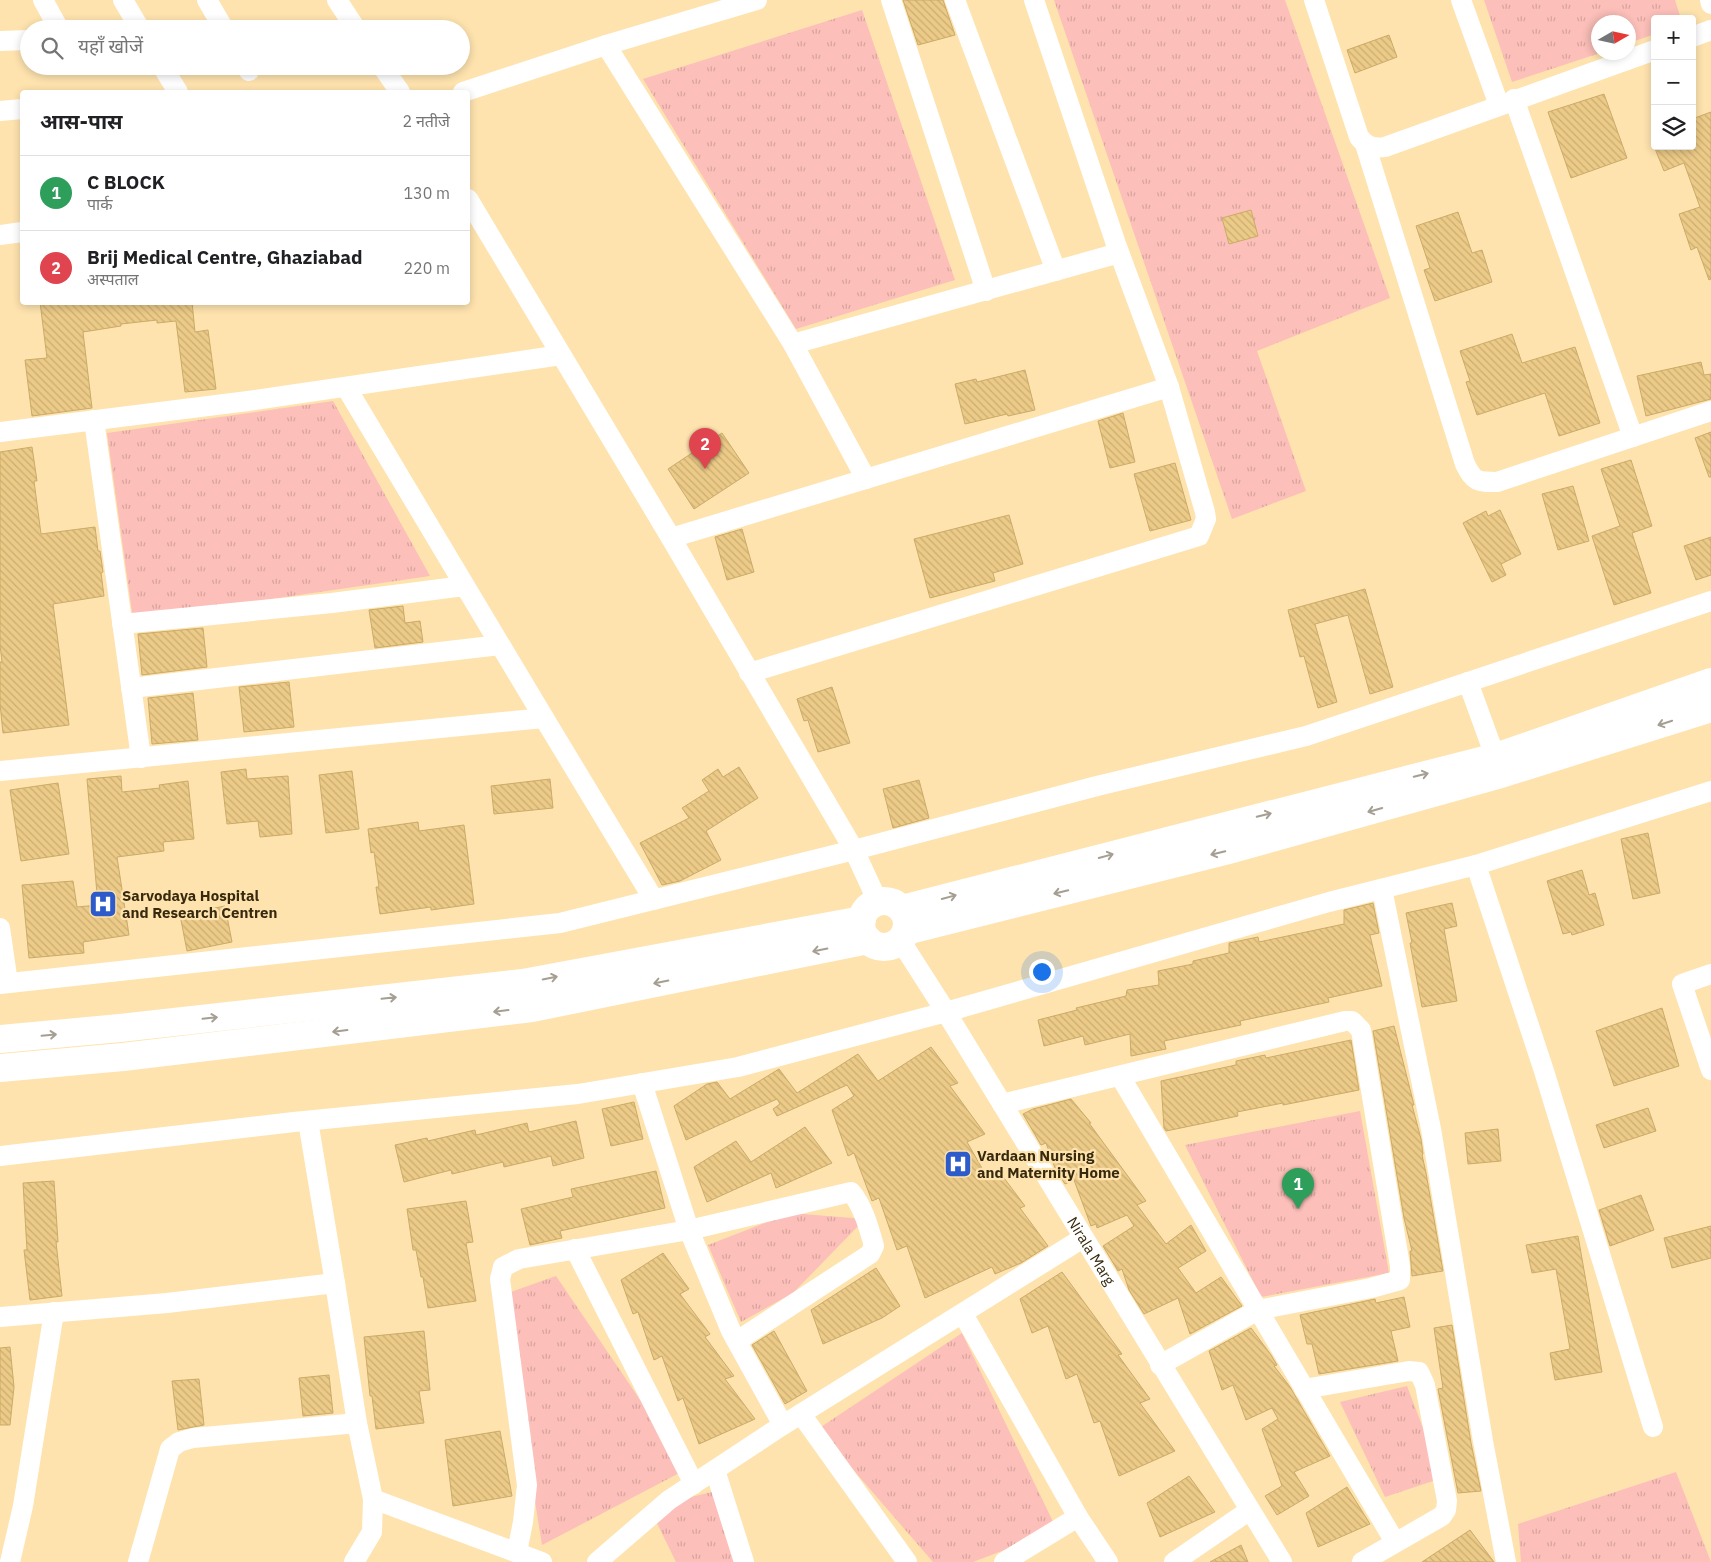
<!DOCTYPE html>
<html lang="hi">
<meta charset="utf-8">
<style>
:root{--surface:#fff;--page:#f6f6f6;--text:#202124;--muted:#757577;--line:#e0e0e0;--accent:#b45309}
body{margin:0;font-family:"IBM Plex Sans","Noto Sans Devanagari",sans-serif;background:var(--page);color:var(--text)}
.controls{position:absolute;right:15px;top:15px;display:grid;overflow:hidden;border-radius:5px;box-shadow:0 2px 8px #0003}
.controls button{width:45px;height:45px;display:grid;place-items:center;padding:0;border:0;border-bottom:1px solid var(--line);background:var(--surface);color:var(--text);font:25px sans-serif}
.compass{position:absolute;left:1591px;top:15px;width:45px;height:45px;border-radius:50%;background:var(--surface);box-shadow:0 2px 8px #0003;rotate:81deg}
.you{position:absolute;left:1041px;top:971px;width:18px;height:18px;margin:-12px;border:4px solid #fff;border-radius:50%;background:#1a73e8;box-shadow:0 0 0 8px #1a73e833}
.badge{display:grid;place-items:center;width:32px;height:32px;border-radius:50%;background:var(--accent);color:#fff;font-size:16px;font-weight:700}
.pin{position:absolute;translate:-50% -41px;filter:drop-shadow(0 1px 2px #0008)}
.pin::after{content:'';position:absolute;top:26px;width:18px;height:15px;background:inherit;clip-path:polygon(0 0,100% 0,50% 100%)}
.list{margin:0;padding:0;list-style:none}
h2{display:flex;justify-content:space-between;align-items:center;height:65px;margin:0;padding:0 20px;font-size:21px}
h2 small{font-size:16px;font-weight:400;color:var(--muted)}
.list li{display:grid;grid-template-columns:32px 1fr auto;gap:15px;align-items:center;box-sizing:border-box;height:75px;padding:0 20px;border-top:1px solid var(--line)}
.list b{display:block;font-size:19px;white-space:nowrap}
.list p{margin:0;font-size:16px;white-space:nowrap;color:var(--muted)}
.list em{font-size:16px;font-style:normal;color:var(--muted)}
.icon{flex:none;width:28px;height:28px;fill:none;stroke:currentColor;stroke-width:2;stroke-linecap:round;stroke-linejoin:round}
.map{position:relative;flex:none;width:1711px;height:1562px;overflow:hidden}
.search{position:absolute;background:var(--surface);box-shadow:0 2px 8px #0003;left:20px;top:20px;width:450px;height:55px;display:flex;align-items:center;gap:12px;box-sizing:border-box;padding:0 18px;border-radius:28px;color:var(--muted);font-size:19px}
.panel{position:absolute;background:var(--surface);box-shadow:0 2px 8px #0003;left:20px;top:90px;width:450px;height:215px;border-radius:5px}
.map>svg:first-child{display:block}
.park{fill:url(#park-tufts)}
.building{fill:url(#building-back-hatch);stroke:#cbab68}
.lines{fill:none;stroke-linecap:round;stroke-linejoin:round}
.minor{stroke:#fff;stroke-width:20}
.highway{stroke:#fff;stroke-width:28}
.oneway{stroke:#a59f92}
.labels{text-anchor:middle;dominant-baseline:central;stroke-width:4.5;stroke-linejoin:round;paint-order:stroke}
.poi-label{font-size:15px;font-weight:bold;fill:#36290d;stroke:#fee3ae;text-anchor:start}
.street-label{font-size:15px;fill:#36290d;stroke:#fee3ae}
</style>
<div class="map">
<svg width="1711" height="1562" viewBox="0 0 1711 1562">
<defs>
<pattern id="park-tufts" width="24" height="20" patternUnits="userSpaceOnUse" patternTransform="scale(1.25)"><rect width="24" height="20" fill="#fcbfb9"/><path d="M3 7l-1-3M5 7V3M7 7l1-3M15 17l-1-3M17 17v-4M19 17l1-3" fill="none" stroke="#d9a49e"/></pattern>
<pattern id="building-back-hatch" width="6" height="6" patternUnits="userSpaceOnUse" patternTransform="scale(1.25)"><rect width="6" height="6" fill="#ecca87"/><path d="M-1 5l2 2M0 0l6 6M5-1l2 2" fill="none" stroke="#cbae73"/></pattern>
</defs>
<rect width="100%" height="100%" fill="#fee3ae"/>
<!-- park -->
<g class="park">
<path d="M1054,0H1285L1390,298L1257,351L1306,491L1232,519Z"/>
<path d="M1484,0H1675L1681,19H1655V34L1629,43L1628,22H1598V52L1600,53L1512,82Z"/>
<path d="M862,10L955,280L796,329L643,79Z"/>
<path d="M333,401L430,576L133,619L107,433Z"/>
<path d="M1360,1111L1389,1273L1261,1297L1185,1145Z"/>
<path d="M790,1213L865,1219L793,1293L741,1322L708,1245Z"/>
<path d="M556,1276L687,1469L542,1545L502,1295Z"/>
<path d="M962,1333L1057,1530L973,1562H933L818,1429Z"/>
<path d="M1407,1386L1442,1478L1385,1497L1340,1402Z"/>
<path d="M1676,1472L1711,1562H1521L1518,1524Z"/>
<path d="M716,1491L744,1562H676L649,1507Z"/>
</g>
<!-- building -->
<g class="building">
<path d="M903,0H943L955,35L918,45Z"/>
<path d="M1389,35L1397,57L1355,73L1347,50Z"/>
<path d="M1604,94L1627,158L1571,178L1548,112Z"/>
<path d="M1711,112V279L1709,280L1697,247L1691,250L1679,214L1700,207L1684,163L1664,171L1654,146H1692V119Z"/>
<path d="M1251,210L1258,236L1229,244L1222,218Z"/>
<path d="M1458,212L1472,253L1482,250L1492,282L1435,301L1424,270L1430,268L1416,226Z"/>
<path d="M40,302H192L195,332L208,330L216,389L185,392L176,321L157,323V320L121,324V326L83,332L92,408L32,416L25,360L47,358Z"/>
<path d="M1512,334L1522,363L1575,347L1600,423L1559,436L1545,393L1477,415L1466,382L1470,381L1460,351Z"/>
<path d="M1701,362L1704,375L1711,374V399L1646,416L1637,376Z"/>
<path d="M1025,370L1035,410L1008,416L1007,414L965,424L955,384L976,379L977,382Z"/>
<path d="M1123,413L1135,462L1110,468L1098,421Z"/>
<path d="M1711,432V477H1709L1695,438Z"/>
<path d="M722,433L749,473L694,509L668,469Z"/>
<path d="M32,447L37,481H34L41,534L95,527L98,551H100L103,572L101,573L104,596L53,604L69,725L3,733L0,704V662H2L0,645V452Z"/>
<path d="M1631,460L1652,526L1632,533L1651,593L1614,605L1592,536L1620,526L1601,469Z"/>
<path d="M1175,463L1191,520L1150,531L1134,474Z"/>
<path d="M1573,486L1589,541L1558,550L1542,494Z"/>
<path d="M1500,510L1521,554L1501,564L1506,575L1492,582L1463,523L1486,511L1488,516Z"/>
<path d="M1009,515L1023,564L993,573L995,581L930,598L914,539Z"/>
<path d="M742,529L754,572L727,580L715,537Z"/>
<path d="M1711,537V575L1696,580L1684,546Z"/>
<path d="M1365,589L1393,687L1370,694L1348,615L1315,624L1337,702L1318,708L1304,656L1300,657L1288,610Z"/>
<path d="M403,606L405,623L420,621L423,642L375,648L369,610Z"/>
<path d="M203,628L207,667L142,675L138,634Z"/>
<path d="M289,682L294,727L244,732L239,687Z"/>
<path d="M832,687L850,743L818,752L808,720L804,721L797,699Z"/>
<path d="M193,693L198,740L152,744L148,698Z"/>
<path d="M739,767L758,798L706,831L721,860L680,881L662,885L640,843L689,818L682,808L709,791L702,780L718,769L723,777Z"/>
<path d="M246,769L247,779L288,776L292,834L260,837L258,821L227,824L221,772Z"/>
<path d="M352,771L359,829L326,833L319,775Z"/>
<path d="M121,776L122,792L160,788L159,785L188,781L194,839L163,842L164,851L117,857L129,935L83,942L84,953L29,958L22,885L73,881L77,907L98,905L87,779Z"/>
<path d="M550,779L553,808L494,814L491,786Z"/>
<path d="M919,780L929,818L893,828L883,789Z"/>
<path d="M58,783L69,854L21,861L10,790Z"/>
<path d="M418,822L419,831L464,825L474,904L431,910V907L380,914L376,887H379L374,852L371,853L368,829Z"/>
<path d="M1648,833L1660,893L1633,899L1621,839Z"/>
<path d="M1582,870L1589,895L1595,893L1604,925L1572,935L1571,932L1563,934L1547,881Z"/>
<path d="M1373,903L1379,933L1370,935L1382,986L1328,998L1329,1002L1240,1021L1241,1025L1164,1041L1166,1049L1131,1056L1130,1034L1085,1045L1083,1036L1044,1046L1038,1020L1077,1010L1076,1008L1126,996L1127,990L1159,985L1158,971L1193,964V961L1229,953V943L1258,937L1259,942L1344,924V910Z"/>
<path d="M1452,903L1457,926L1444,929L1457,1001L1422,1007L1410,943H1412L1406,913Z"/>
<path d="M225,906L232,942L187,951L180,915Z"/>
<path d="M1662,1008L1679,1066L1614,1086L1596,1031Z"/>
<path d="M1394,1026L1414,1105H1412L1421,1139L1423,1154L1422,1155L1426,1173L1443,1271L1412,1276L1410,1251H1412L1404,1218L1373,1031Z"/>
<path d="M1351,1040L1359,1090L1283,1105V1103L1237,1112L1238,1116L1200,1124L1166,1131L1164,1128L1161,1081L1236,1065V1061L1265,1055L1266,1058Z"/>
<path d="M931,1047L958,1083L950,1086L985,1134L967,1142L987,1177L998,1170L1025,1206L1020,1208L1048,1246L1021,1263L995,1274L992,1267L925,1298L907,1246L897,1250L879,1198L872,1201L854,1153L848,1156L832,1110L854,1096L847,1085L777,1116L773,1109L780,1104L777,1099L686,1140L674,1106L707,1084L717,1082L730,1099L779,1069L797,1093L858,1054L878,1081Z"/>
<path d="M1071,1099L1091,1123H1089L1146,1201L1137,1205L1166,1244L1191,1225L1206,1251L1178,1268L1196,1293L1221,1277L1242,1306L1190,1334L1178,1298L1144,1314L1129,1290L1122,1269L1118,1271L1103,1246L1134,1226L1127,1215L1097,1228L1096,1224L1091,1226L1074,1180L1065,1184L1055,1168L1046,1143L1041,1145L1023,1114L1033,1109Z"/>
<path d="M634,1102L643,1139L611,1146L602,1109Z"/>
<path d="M1648,1108L1656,1131L1604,1148L1596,1125Z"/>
<path d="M576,1121L584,1158L553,1166L551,1156L504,1167L503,1162L452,1174L451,1170L404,1182L395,1145L427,1138L428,1141L475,1130L476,1135L527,1123L529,1132Z"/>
<path d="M805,1127L832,1163L776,1188L771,1173L707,1202L694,1167L736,1141L751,1162Z"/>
<path d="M1498,1129L1501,1161L1468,1164L1465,1133Z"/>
<path d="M656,1171L665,1208L560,1231L562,1238L530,1245L521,1209L573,1197L571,1189Z"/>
<path d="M54,1181L58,1242H56L62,1296L30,1300L24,1250H27L23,1183Z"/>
<path d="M1641,1195L1654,1230L1610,1246L1599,1210Z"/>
<path d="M466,1201L473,1242L466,1243L476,1301L428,1308L423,1277H421L416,1250H413L407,1209Z"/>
<path d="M1711,1226V1258L1672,1268L1664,1238Z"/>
<path d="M1578,1236L1602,1372L1555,1380L1550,1353L1570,1349L1556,1269L1532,1273L1526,1245Z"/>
<path d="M663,1253L689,1289L680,1294L710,1334L705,1337L734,1376L725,1379L755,1419L699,1444L683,1398L678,1401L662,1356L654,1360L638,1312L633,1314L621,1280Z"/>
<path d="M876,1268L900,1306L882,1318L823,1344L811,1310Z"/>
<path d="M1062,1272L1122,1354L1118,1355L1150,1399L1140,1403L1175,1451L1119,1476L1100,1421L1094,1423L1077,1374L1066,1379L1048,1326L1032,1333L1020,1299Z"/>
<path d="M1404,1297L1410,1327L1391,1331L1398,1361L1319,1374L1312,1344H1307L1300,1315L1375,1299L1376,1303Z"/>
<path d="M1452,1325L1471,1443L1481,1491L1458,1493L1438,1389L1443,1388L1434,1328Z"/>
<path d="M1251,1328L1271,1355L1277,1365L1274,1366L1290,1387L1330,1456L1294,1472L1309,1496L1277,1515L1265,1496L1282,1486L1262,1429L1278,1419L1272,1408L1246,1420L1233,1385L1222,1390L1209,1351Z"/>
<path d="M424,1331L430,1390L419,1391L424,1423L376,1429L372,1396H370L364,1337Z"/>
<path d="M774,1331L807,1391L785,1404L752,1345Z"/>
<path d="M10,1347L14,1387L10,1425H0V1348Z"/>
<path d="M329,1375L333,1413L303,1416L299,1378Z"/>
<path d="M199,1379L204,1425L178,1430L172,1381Z"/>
<path d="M500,1431L512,1496L453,1506L445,1440Z"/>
<path d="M1189,1476L1215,1512L1160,1537L1147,1503Z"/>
<path d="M1347,1487L1370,1524L1318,1547L1306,1513Z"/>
<path d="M1470,1530L1494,1562H1422Z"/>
<path d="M1241,1545L1248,1562H1210Z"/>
</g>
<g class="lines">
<!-- minor -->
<g class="minor">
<path d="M43,0L59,29"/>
<path d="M123,0L140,29"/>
<path d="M207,0L224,29"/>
<path d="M337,0L356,29"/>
<path d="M891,0L986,291"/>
<path d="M955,0L1056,271"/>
<path d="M1314,0L1359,137C1366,146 1373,149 1385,147L1655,50"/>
<path d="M1461,0L1499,105"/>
<path d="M1710,0L1711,4"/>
<path d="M1692,37L1711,30"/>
<path d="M0,41L29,40"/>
<path d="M606,45L793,344L866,479"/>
<path d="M162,66L178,92"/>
<path d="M246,66L249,71"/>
<path d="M382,66L400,92"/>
<path d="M463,92L606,45L757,0"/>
<path d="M1514,99L1633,437"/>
<path d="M0,111L22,109"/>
<path d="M1365,144L1465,464C1474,482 1477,482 1497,482L1711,411"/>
<path d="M468,199L671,538L854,850L878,902"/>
<path d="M0,235L22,232"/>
<path d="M793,344L1119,253"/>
<path d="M346,387L544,718L654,900"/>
<path d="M94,420L141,758"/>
<path d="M0,432L248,401L561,355"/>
<path d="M671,538L1169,387"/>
<path d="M122,624L332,603L464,586"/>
<path d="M749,673L1199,536L1206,519L1205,512L1169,387L1116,244L1034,0"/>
<path d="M1468,682L1500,770"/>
<path d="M131,688L500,645"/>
<path d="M0,771L544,718"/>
<path d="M1476,865L1544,1071L1653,1427"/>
<path d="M1382,889L1431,1129L1483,1441L1506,1562"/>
<path d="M0,928L8,983"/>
<path id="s1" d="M900,940L946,1012L1282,1562"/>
<path d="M1711,974L1682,984L1711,1070"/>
<path d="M0,984L560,923L854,850L1097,786L1306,736L1711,601"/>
<path d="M1120,1076L1395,1542"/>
<path d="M642,1083L689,1230L731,1331L783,1425"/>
<path d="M1002,1104L1345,1021H1352L1361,1030L1400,1266V1280L1371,1288L1258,1310L1160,1365"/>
<path d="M308,1121L335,1283"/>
<path d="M0,1156L294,1122L578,1094L738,1067L946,1012L1329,902L1476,865L1711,791"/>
<path d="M575,1249L694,1484"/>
<path d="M963,1314L1078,1517L1108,1562"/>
<path d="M0,1317L167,1303L335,1283L357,1423L373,1499L372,1532L354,1562"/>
<path d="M1304,1389L1409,1371L1419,1372L1425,1385L1447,1501L1446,1510L1442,1516L1362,1562"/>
<path d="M801,1414L907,1562"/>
<path d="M715,1470L744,1562"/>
<path d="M373,1499L542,1562"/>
<path d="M517,1552L523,1522L527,1485L500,1279L503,1267L519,1259L689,1230L851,1192C863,1206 869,1228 874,1246L870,1254L737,1341"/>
<path d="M10,1562L23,1506L54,1312"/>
<path d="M138,1562L170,1449L179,1442L193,1438L357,1423"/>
<path d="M597,1562L669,1500L783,1425L1083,1238"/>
<path d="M1004,1562L1078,1517"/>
<path d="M1174,1562L1250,1510"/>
</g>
<!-- highway -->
<g class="highway">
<circle cx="884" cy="924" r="23"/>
<path d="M902,909L1496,757L1711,682"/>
<path d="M906,931L1225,851L1501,774L1711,708"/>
<path d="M0,1039L120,1028L523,983L862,920"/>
<path d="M0,1068L123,1057L532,1008L868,940"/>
</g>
</g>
<!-- one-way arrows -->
<defs><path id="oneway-shaft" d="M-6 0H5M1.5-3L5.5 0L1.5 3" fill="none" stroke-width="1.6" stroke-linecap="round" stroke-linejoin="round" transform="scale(1.25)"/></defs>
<g class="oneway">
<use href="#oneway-shaft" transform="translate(1665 723) rotate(162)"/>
<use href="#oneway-shaft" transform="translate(1421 775) rotate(-14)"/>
<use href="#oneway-shaft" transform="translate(1375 810) rotate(164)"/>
<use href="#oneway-shaft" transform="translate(1264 815) rotate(-14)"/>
<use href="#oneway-shaft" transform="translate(1218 853) rotate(166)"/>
<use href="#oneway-shaft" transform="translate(1106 856) rotate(-15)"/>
<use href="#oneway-shaft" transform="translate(1061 892) rotate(166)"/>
<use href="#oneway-shaft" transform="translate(949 897) rotate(-15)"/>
<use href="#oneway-shaft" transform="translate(820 950) rotate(169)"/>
<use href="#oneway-shaft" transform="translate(550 978) rotate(-11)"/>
<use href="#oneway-shaft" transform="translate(661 982) rotate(169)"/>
<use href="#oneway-shaft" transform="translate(389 998) rotate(-6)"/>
<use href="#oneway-shaft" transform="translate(501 1011) rotate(173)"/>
<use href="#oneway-shaft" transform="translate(210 1018) rotate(-6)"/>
<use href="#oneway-shaft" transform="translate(340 1031) rotate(173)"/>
<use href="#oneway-shaft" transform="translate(49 1035) rotate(-5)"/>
</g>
<!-- icons -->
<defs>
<g id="hospital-square" transform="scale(1.4375)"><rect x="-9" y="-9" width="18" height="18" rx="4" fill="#2e5bca" stroke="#fee3ae"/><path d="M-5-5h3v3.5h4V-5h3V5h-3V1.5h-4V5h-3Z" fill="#fff"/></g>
</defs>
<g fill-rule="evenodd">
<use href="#hospital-square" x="103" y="904"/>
<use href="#hospital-square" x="958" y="1164"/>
</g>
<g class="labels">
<!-- poi labels -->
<g class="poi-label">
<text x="122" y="895">Sarvodaya Hospital<tspan x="122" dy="17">and Research Centren</tspan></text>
<text x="977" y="1155">Vardaan Nursing<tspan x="977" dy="17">and Maternity Home</tspan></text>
</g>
<!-- street labels -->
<g class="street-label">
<text stroke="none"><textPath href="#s1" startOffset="365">Nirala Marg</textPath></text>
</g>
</g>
</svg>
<div class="controls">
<button>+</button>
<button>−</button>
<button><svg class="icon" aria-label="layers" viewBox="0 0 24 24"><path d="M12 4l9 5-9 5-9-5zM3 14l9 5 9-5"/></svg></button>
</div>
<svg class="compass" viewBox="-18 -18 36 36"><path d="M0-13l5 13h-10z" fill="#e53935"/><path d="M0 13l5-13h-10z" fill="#757577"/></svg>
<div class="you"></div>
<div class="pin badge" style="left:1298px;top:1209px;background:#2e9e5b">1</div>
<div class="pin badge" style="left:705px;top:469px;background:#e0444e">2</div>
<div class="search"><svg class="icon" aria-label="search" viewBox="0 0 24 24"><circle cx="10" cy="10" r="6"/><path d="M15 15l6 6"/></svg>यहाँ खोजें</div>
<section class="panel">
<h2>आस-पास<small>2 नतीजे</small></h2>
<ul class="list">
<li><span class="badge" style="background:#2e9e5b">1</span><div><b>C BLOCK</b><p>पार्क</p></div><em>130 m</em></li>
<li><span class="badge" style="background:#e0444e">2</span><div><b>Brij Medical Centre, Ghaziabad</b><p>अस्पताल</p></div><em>220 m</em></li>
</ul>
</section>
</div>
